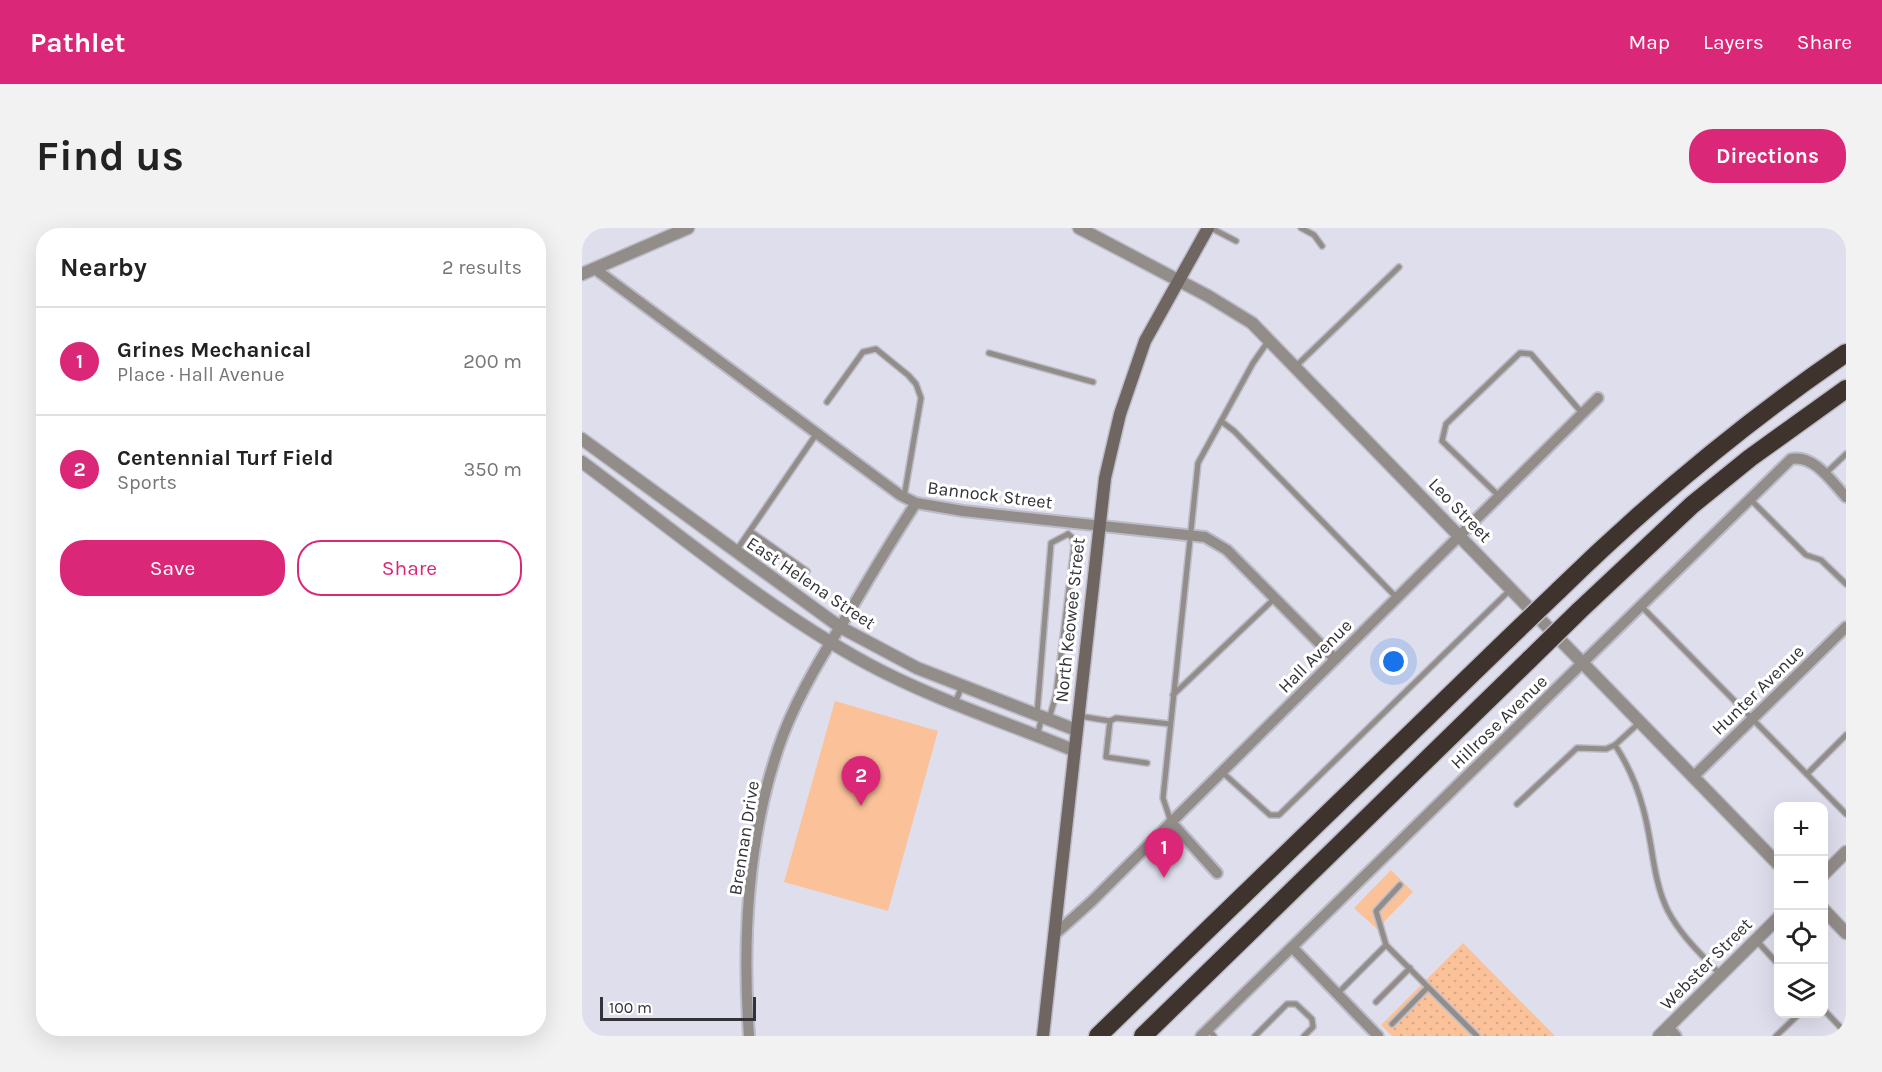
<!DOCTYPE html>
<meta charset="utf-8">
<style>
:root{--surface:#fff;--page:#f2f2f2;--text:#222;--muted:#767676;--line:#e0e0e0;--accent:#db2777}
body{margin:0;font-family:Karla,sans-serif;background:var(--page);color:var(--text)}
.controls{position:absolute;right:18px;bottom:18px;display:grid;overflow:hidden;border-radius:12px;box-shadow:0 6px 24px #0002}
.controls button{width:54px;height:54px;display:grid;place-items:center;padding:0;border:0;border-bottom:2px solid var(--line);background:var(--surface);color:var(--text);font:30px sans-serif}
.scale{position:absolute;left:18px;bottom:15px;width:156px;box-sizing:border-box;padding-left:6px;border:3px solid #323238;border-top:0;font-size:16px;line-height:21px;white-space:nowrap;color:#323238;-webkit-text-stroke:4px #fff;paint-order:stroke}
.you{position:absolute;left:812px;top:434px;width:21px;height:21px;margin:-15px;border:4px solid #fff;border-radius:50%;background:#1a73e8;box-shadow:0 0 0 9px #1a73e833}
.badge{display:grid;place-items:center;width:39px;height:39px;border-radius:50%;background:var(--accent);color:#fff;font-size:20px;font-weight:700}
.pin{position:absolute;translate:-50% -50px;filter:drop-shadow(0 2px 3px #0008)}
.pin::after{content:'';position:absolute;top:32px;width:21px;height:18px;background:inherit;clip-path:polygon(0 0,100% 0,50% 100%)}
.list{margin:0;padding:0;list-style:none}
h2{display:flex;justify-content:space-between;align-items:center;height:78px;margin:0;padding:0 24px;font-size:26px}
h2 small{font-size:20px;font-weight:400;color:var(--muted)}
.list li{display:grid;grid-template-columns:39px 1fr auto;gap:18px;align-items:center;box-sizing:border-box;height:108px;padding:0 24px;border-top:2px solid var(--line)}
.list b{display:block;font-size:22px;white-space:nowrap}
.list p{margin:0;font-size:20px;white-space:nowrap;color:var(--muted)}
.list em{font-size:20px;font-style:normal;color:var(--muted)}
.actions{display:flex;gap:12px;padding:18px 24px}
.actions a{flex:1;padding:14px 0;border:2px solid var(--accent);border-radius:24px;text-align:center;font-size:21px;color:var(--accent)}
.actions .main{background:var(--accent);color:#fff}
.icon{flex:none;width:33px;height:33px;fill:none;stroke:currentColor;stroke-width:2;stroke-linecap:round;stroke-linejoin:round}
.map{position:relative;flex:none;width:1264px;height:808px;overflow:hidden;border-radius:24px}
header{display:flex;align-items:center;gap:36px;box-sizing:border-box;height:84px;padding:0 30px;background:var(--accent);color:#fff}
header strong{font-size:28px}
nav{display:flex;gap:33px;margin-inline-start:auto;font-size:21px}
.intro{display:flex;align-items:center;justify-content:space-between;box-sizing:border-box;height:144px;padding:0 36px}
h1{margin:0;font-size:42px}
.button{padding:15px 27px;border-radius:24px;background:var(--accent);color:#fff;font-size:21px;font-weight:700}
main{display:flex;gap:36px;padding:0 36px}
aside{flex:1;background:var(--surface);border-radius:24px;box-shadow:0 6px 24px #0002}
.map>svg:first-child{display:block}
.grass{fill:url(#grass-dots)}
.garden{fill:#fbc29a}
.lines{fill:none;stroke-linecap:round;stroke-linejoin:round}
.service-casing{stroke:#bcbcc8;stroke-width:8}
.minor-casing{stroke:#bcbcc8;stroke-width:14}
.tertiary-casing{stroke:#bcbcc8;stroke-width:15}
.secondary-casing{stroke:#bcbcc8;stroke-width:15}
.motorway-casing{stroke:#bcbcc8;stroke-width:21}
.service{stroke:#938d8a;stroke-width:5}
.minor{stroke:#938d8a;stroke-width:10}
.tertiary{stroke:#938d8a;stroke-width:12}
.secondary{stroke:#6f6661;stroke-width:12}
.motorway{stroke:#3f342d;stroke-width:18}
.motorway-bridge-casing{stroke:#bcbcc8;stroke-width:21;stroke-linecap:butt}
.motorway-bridge{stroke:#3f342d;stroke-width:18}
.labels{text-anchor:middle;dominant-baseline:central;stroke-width:6;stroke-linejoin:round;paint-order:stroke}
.street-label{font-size:18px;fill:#323238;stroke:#fff}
</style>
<header>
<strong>Pathlet</strong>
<nav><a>Map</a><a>Layers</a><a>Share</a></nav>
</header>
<div class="intro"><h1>Find us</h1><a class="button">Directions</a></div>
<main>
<aside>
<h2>Nearby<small>2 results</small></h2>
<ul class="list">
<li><span class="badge">1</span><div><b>Grines Mechanical</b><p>Place · Hall Avenue</p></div><em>200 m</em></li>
<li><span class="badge">2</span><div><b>Centennial Turf Field</b><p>Sports</p></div><em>350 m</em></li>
</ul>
<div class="actions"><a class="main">Save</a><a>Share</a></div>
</aside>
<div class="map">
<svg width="1264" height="808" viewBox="0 0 1264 808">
<defs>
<pattern id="grass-dots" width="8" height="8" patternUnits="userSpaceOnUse" patternTransform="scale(1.5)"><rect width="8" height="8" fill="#fbc29a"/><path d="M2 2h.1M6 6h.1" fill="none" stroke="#d8a785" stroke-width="1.8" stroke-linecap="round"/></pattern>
</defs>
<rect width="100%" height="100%" fill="#dfdeec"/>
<!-- grass -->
<path class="grass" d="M881,715L973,808H810L799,797Z"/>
<!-- garden -->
<g class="garden">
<path d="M253,473L356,503L306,683L202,654Z"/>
<path d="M809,642L831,664L795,701L772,680Z"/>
</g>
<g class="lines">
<!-- service casing -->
<g class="service-casing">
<g id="service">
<path d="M629,0L654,13"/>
<path d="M719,0L732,7L740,18"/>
<path d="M407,125L511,154"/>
<path d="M713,139L817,39"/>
<path d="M245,174L281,124L294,121L326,147L334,156L339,170L322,269"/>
<path d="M639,193L652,203L815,370"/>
<path d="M1244,245L1264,226"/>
<path d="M917,268L860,213L864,196L938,125L949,126L1000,185"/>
<path d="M1168,271L1224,327L1239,332L1264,356"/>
<path d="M168,303L225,343"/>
<path d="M154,323L235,205"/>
<path d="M1059,378L1264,586"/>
<path d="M591,467L693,370"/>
<path d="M373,475L380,458"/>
<path d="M455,486L469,315L486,306"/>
<path d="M497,488L528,493L524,529L565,535"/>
<path d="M467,491L474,467L492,319L491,310L486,306"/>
<path d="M528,493L534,490L588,496"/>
<path d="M455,508L460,489"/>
<path d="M1033,517C1046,537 1055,557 1061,580C1071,614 1070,651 1086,683C1099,708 1120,727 1139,747"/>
<path d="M640,544L688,587H697L928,362"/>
<path d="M1225,546L1264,507"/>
<path d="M935,576L995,520L1024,521L1033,517L1057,495"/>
<path d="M589,594L581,570L616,235L671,135L687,112"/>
<path d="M1174,712L1196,736"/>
<path d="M804,717L794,683L818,657"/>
<path d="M755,766L804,717L895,808"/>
<path d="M794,774L828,740"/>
<path d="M1242,782L1264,805"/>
<path d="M810,796L846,759"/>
<path d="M626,801L632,808"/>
<path d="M673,808L705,776H714L730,791L731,799L722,808"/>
<path d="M1194,808L1217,786"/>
</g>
</g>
<!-- minor casing -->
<g class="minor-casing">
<g id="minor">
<path d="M13,41L318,267L334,275L381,283L623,309L645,322L753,431"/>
<path d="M1111,549L1264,399"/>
<path d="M589,594L635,645"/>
<path d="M472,707L509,674L1016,170"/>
<path d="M710,719L796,808"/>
<path d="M1086,799L1094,808"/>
<path d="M167,808C160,709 166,601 201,507C218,463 243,423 268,383C289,347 311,310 334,275"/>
<path d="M619,808L1209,231C1232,226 1250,254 1264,269"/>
</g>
</g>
<!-- tertiary casing -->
<g class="tertiary-casing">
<g id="tertiary">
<path d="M497,0L626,68L670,95L1196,636"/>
<path d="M0,46L106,0"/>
<path d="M0,211L258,399L335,440L494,502"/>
<path d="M0,234C93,303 184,380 286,436C351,471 423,494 491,522"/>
<path d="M1242,646L1264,624"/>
<path d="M1242,682L1264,705"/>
<path d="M1077,808L1196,690"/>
</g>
</g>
<!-- secondary casing -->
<g class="secondary-casing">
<path id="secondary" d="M461,808L523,250L538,186L563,113L626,0"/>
</g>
<!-- motorway casing -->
<g class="motorway-casing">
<g id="motorway">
<path d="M976,363C1066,275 1160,196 1264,125"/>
<path d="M997,383L1110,277L1168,230L1264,161"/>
<path d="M516,808L927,410"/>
<path d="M561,808L948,431"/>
</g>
</g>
<!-- service -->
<use href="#service" class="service"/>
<!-- minor -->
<use href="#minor" class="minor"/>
<!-- tertiary -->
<use href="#tertiary" class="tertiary"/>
<!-- secondary -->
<use href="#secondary" class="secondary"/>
<!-- motorway -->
<use href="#motorway" class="motorway"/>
<!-- motorway-bridge casing -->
<g class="motorway-bridge-casing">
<g id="motorway-bridge">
<path d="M927,410L976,363"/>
<path d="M948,431L997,383"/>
</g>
</g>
<!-- motorway-bridge -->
<use href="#motorway-bridge" class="motorway-bridge"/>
</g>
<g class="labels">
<!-- street labels -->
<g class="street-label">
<text transform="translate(408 267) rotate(7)">Bannock Street</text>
<text transform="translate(878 282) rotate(46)">Leo Street</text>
<text transform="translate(229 355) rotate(34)">East Helena Street</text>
<text transform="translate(488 392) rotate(-84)">North Keowee Street</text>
<text transform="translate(733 428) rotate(-45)">Hall Avenue</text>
<text transform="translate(1176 462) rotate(-44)">Hunter Avenue</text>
<text transform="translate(917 494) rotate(-44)">Hillrose Avenue</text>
<text transform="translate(162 610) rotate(-81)">Brennan Drive</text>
<text transform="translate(1124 736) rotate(-45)">Webster Street</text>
</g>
</g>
</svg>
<div class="controls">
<button>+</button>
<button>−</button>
<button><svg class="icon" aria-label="locate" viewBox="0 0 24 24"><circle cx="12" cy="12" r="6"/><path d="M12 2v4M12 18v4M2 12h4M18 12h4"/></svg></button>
<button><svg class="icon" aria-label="layers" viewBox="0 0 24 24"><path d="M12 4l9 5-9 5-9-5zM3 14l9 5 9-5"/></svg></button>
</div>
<div class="scale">100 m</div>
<div class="you"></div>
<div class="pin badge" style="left:582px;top:650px">1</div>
<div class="pin badge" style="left:279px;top:578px">2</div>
</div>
</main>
